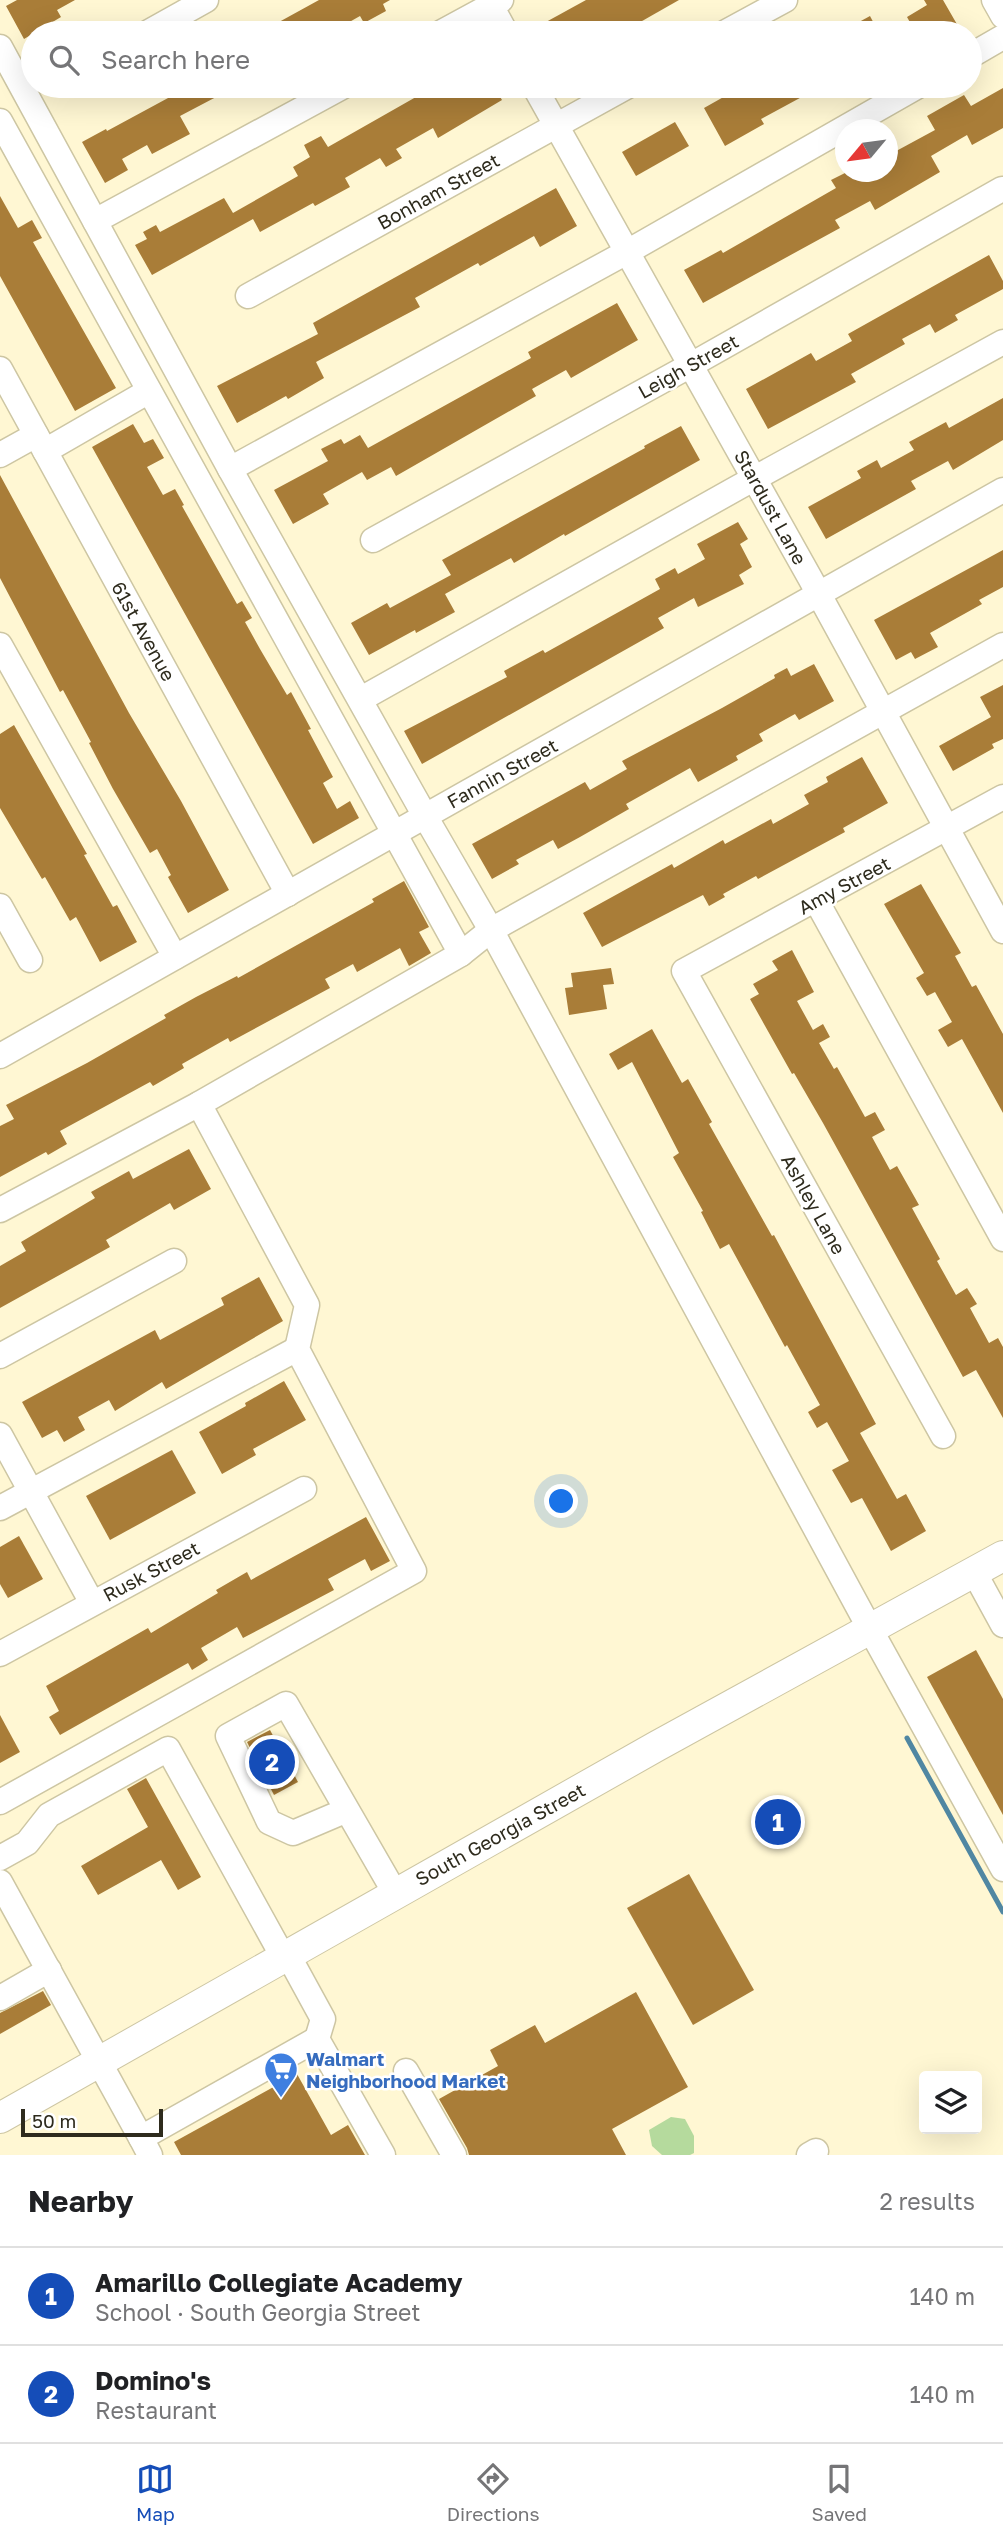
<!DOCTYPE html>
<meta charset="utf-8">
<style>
:root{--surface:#fff;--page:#f6f6f6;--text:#202124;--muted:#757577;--line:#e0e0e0;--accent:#154db8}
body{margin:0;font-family:"Golos Text",sans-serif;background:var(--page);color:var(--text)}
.controls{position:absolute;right:21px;bottom:21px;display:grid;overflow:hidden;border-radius:7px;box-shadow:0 7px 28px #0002}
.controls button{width:63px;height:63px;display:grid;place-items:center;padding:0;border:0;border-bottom:2px solid var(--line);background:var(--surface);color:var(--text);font:35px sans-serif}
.compass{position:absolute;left:835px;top:119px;width:63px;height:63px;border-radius:50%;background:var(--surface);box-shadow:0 7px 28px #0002;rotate:241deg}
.scale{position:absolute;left:21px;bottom:18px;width:142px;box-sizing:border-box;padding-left:7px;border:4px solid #2e2b1d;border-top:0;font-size:19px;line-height:24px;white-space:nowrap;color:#2e2b1d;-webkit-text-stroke:5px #fff;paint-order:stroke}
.you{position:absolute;left:562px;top:1502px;width:24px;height:24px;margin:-18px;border:5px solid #fff;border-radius:50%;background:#1a73e8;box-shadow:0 0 0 10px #1a73e833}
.badge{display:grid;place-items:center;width:46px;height:46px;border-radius:50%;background:var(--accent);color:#fff;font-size:23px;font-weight:700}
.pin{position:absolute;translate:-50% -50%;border:4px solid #fff;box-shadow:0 2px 7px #0006}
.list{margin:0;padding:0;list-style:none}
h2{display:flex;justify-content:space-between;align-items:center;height:91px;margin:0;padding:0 28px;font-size:30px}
h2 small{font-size:23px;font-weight:400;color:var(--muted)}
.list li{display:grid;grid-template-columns:46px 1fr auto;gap:21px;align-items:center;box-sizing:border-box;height:98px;padding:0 28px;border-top:2px solid var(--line)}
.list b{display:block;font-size:26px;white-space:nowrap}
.list p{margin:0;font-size:23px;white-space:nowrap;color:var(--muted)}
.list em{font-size:23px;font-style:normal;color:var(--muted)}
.icon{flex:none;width:38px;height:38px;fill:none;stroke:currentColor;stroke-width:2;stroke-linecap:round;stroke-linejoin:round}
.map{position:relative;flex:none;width:1003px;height:2155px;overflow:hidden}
.search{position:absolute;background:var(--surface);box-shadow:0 7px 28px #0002;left:21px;right:21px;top:21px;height:77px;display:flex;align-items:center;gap:18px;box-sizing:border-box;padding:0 24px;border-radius:38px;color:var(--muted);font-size:26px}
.sheet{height:287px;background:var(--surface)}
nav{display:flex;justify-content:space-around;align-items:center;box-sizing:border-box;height:98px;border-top:2px solid var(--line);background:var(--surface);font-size:19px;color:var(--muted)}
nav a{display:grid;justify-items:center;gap:4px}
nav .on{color:var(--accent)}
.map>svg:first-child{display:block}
.green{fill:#b5da9d}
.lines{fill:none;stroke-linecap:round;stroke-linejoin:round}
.stream{stroke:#5087a2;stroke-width:5}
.building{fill:#a97d38}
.minor-casing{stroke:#cdc6a3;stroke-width:27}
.major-casing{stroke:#cdc6a3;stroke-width:32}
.minor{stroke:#fff;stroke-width:24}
.major{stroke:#fff;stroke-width:30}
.labels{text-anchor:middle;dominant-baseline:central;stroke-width:5;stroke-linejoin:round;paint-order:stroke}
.street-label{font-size:19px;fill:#2e2b1d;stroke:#fff}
.shop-label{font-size:19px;font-weight:bold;fill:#366cbe;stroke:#fff;text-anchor:start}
</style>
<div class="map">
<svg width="1003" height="2155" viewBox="0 0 1003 2155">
<rect width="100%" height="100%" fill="#fff7d3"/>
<!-- green -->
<path class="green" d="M671,2117L685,2119L694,2136V2153L690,2155H662L652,2146L649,2130Z"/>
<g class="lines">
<!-- stream -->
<path class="stream" d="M907,1738L1003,1912"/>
</g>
<!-- building -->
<g class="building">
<path d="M17,0H75L57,10L61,17L24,39L6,6Z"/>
<path d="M319,0H390L383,4L386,11L364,23L360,16L330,33H259Z"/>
<path d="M586,0H679L621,33H526Z"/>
<path d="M924,0H943L962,33H916L907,17L927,5Z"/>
<path d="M870,16L879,33H839Z"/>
<path d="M178,86H237L180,116L190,134L152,154L147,145L122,159L128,170L105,183L82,142L106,129L107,131L181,91Z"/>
<path d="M450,86H494L502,100L438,138L433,128L396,149L402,158L386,167L380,158L345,178L350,187L315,206L313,203L260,232L253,219L152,275L135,245L147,239L143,232L156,225L160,232L224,198L233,213L298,176L293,167L310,157L304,145L321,136L328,147L430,89L433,95Z"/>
<path d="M743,86H822L761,119L764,124L725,146L704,108Z"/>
<path d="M1003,88V128L972,145L967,135L931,156L940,172L875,210L870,201L835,220L840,228L703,303L684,270L721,250L723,253L836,188L831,180L847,172H887V156L935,130L927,116L964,95L971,106Z"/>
<path d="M675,122L689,146L636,176L622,152Z"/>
<path d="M556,188L577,226L540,247L534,236L480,266L478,263L415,298L420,307L316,362L324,378L288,399L286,396L237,423L217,386L318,334L313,323Z"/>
<path d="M0,196L18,228L32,220L42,238L33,242L116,388L75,411L0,276Z"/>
<path d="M989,255L1003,281V289L955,315L958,320L935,333L930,324L902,339L905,344L851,374L856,382L768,429L746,389L811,353L816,361L852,341L848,334Z"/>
<path d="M617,303L638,340L571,378L566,370L532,389L536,396L396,476L391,467L367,480L362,472L323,494L329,504L293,524L274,490L328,461L321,449L341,439L344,444L360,435L368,448L531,358L528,352Z"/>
<path d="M1003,398V440L953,470L948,461L911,481L916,489L826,539L808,507L861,478L857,471L877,460L881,468L914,450L909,442L946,422L949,428Z"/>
<path d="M133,424L144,443L153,439L164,458L147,467L163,495L175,489L184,505L182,506L237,604L242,601L252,618L245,622L260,649L287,695L291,692L311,729L308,730L333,777L323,783L337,809L350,801L359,818L313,844L92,447Z"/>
<path d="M681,426L700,460L565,536L564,534L514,563L511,558L445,594L455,612L416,633L415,630L369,655L351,623L387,603L390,608L451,575L442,560L645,448L644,446Z"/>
<path d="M0,475L129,713L181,801L229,890L188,913L168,877L171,875L157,849L150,853L113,789L89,743L91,742L63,690L60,692L0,578Z"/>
<path d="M738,522L748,539L740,544L752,567L739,575L744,584L698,607L694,598L658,618L664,628L422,764L404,731L507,677L504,671L543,650L545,653L660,589L655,579L675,568L678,574L705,559L697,544Z"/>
<path d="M1003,550V587L979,600L982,604L930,633L938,647L915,659L911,652L896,660L874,620Z"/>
<path d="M814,664L834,701L799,720L795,714L759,734L763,741L736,756L738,760L698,782L690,768L626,804L629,809L580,837L558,849L553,840L516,860L519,864L492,879L472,844L585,782L590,790L627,769L622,761L722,708L775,678L774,675L787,668L791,676Z"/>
<path d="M1003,685V739L992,744L994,748L953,771L939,746L991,717L980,697Z"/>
<path d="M14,725L87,854L84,855L113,907L117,905L137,942L100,962L76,917L70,921L45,877L42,879L0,808V734Z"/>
<path d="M862,757L888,803L843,828L845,832L758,879L756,876L723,894L725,897L709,906L703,895L602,947L583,913L672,864L674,868L723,840L725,844L771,819L773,824L809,804L804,795L828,782L826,777Z"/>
<path d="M404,881L429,927L419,932L431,953L409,966L400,948L357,972L353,964L325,979L330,988L230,1042L228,1038L182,1064L184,1068L153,1086L150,1082L60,1131L67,1144L48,1155L46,1152L0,1177V1126L14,1119L6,1105L87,1063L166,1018L164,1015L196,997L237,976L238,978L374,902L372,899Z"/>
<path d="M921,884L961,953L955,956L972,987L976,985L1003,1034V1113L962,1039L948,1047L938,1030L952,1022L935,992L927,996L916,978L924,973L884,904Z"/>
<path d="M792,950L814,992L797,1001L813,1030L823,1024L830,1037L819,1043L834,1069L837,1067L865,1117L875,1112L885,1130L872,1137L890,1170L897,1166L919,1205L912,1208L940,1259L937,1261L956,1295L967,1288L977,1304L970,1308L989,1343L998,1338L1003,1347V1418L976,1370L963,1377L823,1123L794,1073L792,1074L750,999L759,994L753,984L778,970L772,961Z"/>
<path d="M611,968L614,984L603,985L607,1009L569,1015L565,988L573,987L571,973Z"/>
<path d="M652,1029L682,1083L688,1079L712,1122L709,1124L772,1236L774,1235L876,1424L860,1433L897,1499L906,1494L926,1531L891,1551L862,1498L851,1503L832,1470L849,1461L827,1422L817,1428L808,1412L820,1405L787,1345L785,1347L729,1244L720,1249L701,1212L703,1211L673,1157L679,1153L632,1062L618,1070L609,1054Z"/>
<path d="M189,1149L211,1189L174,1210L170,1203L106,1240L110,1247L0,1308V1266L26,1251L21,1242L95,1198L91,1192L129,1171L133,1179Z"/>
<path d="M259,1277L283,1321L166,1389L162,1382L115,1411L109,1400L78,1417L85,1430L64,1442L57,1430L42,1438L22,1402L155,1330L160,1340L224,1305L221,1298Z"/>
<path d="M284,1381L306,1420L253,1449L256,1455L222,1474L199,1432L246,1406L245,1403Z"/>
<path d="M172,1450L196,1493L110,1540L86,1496Z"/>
<path d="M366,1517L390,1561L371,1571L365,1559L328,1579L334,1590L243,1638L237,1627L201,1648L208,1660L192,1670L188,1663L60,1735L49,1717L59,1711L46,1686L148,1628L151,1633L218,1593L216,1590L247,1572L251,1580Z"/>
<path d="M19,1536L43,1579L8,1598L0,1584V1547Z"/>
<path d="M976,1650L1003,1699V1815L927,1677Z"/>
<path d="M0,1715L20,1752L0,1763Z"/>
<path d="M270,1730L298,1782L274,1795L247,1742Z"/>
<path d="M146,1778L201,1877L178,1890L161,1860L98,1895L81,1866L148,1827L127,1789Z"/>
<path d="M689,1874L754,1990L693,2025L627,1908Z"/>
<path d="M43,1991L51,2005L0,2034V2013Z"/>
<path d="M636,1992L688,2087L612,2129L626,2155H469L467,2148L439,2099L498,2066L490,2050L535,2025L545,2043Z"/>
<path d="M297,2074L331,2135L348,2125L365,2155H181L174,2142Z"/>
</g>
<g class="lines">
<!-- minor casing -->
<g class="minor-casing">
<g id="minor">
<path d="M488,0L506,33"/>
<path d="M994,0L1003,16"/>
<path d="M147,33L206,0"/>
<path d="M440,33L501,0"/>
<path d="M724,33L785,0"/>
<path d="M0,47L230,469L425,816L491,930L870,1629L1003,1869"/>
<path d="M970,56L1003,37"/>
<path d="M534,86L810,578L1003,931"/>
<path d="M0,121L461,954"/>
<path d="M95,221L344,86"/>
<path d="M248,296L628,86"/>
<path d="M0,369L288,894"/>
<path d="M45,451L149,391"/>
<path d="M0,455L36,435"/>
<path d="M230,469L627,252L918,86"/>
<path d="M373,540L691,365L1002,189"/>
<path d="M0,645L175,957"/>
<path d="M361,699L737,488L1003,342"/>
<path d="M816,900L1003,1239"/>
<path d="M0,906L30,960"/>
<path d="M0,1056L1003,490"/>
<path d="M0,1210L199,1104L461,954L491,930L1003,645"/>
<path d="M0,1356L174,1261"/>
<path d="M0,1435L92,1603"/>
<path d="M943,1436L684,971L1003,797"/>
<path d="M0,1508L297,1349"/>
<path d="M974,1572L1003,1625"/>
<path d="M0,1654L304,1489"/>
<path d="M0,1802L414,1571L297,1349L307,1305L199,1104"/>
<path d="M347,1810L293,1833L269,1822L228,1736L286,1704L395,1893"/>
<path d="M0,1858L27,1843L49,1815L168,1749L283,1957"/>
<path d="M0,1882L141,2138"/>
<path d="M288,1955L323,2019L317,2039L383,2155"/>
<path d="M0,1998L49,1970"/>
<path d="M406,2071L454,2155"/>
<path d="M150,2155L141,2138L317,2039"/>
<path d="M809,2155L816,2151"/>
</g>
</g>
<!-- major casing -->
<g class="major-casing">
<path id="major" d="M0,2118L657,1746L1003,1556"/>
</g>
<!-- minor -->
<use href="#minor" class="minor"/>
<!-- major -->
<use href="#major" class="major"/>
</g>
<!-- icons -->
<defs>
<g id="supermarket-pin" transform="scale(1.75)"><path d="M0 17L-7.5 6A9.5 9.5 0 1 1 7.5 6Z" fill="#3f7fe0" stroke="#fff"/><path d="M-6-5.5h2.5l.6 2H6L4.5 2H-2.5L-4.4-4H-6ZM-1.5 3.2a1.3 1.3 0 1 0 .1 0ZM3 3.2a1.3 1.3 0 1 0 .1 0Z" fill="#fff"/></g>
</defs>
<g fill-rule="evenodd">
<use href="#supermarket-pin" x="281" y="2069"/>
</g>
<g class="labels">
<!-- street labels -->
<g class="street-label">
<text transform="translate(438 191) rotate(-29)">Bonham Street</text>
<text transform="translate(688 366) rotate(-29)">Leigh Street</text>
<text transform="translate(771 507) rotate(61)">Stardust Lane</text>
<text transform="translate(144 631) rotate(61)">61st Avenue</text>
<text transform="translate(502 773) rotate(-29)">Fannin Street</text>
<text transform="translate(844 885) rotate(-28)">Amy Street</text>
<text transform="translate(814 1204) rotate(61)">Ashley Lane</text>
<text transform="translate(151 1571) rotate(-28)">Rusk Street</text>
<text transform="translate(500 1834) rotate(-29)">South Georgia Street</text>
</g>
<!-- shop labels -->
<g class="shop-label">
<text x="306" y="2058">Walmart<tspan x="306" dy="22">Neighborhood Market</tspan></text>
</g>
</g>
</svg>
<div class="controls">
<button><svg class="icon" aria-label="layers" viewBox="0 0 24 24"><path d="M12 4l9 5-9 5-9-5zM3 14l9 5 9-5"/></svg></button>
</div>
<svg class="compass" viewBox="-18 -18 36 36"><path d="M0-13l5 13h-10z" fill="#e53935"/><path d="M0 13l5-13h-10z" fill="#757577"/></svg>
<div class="scale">50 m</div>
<div class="you"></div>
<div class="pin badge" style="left:778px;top:1822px">1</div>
<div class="pin badge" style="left:272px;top:1762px">2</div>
<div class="search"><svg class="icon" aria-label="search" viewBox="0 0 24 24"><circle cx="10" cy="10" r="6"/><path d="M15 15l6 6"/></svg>Search here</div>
</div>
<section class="sheet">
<h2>Nearby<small>2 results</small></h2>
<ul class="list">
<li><span class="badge">1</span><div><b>Amarillo Collegiate Academy</b><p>School · South Georgia Street</p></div><em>140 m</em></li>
<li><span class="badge">2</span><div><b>Domino's</b><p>Restaurant</p></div><em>140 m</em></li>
</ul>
</section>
<nav>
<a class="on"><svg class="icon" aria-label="map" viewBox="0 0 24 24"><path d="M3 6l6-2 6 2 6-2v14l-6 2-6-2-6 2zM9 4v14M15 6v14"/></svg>Map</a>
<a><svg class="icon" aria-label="directions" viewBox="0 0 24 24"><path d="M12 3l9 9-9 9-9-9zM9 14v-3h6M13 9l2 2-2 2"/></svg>Directions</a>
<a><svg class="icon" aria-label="saved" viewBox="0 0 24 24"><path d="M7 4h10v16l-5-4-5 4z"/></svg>Saved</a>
</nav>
